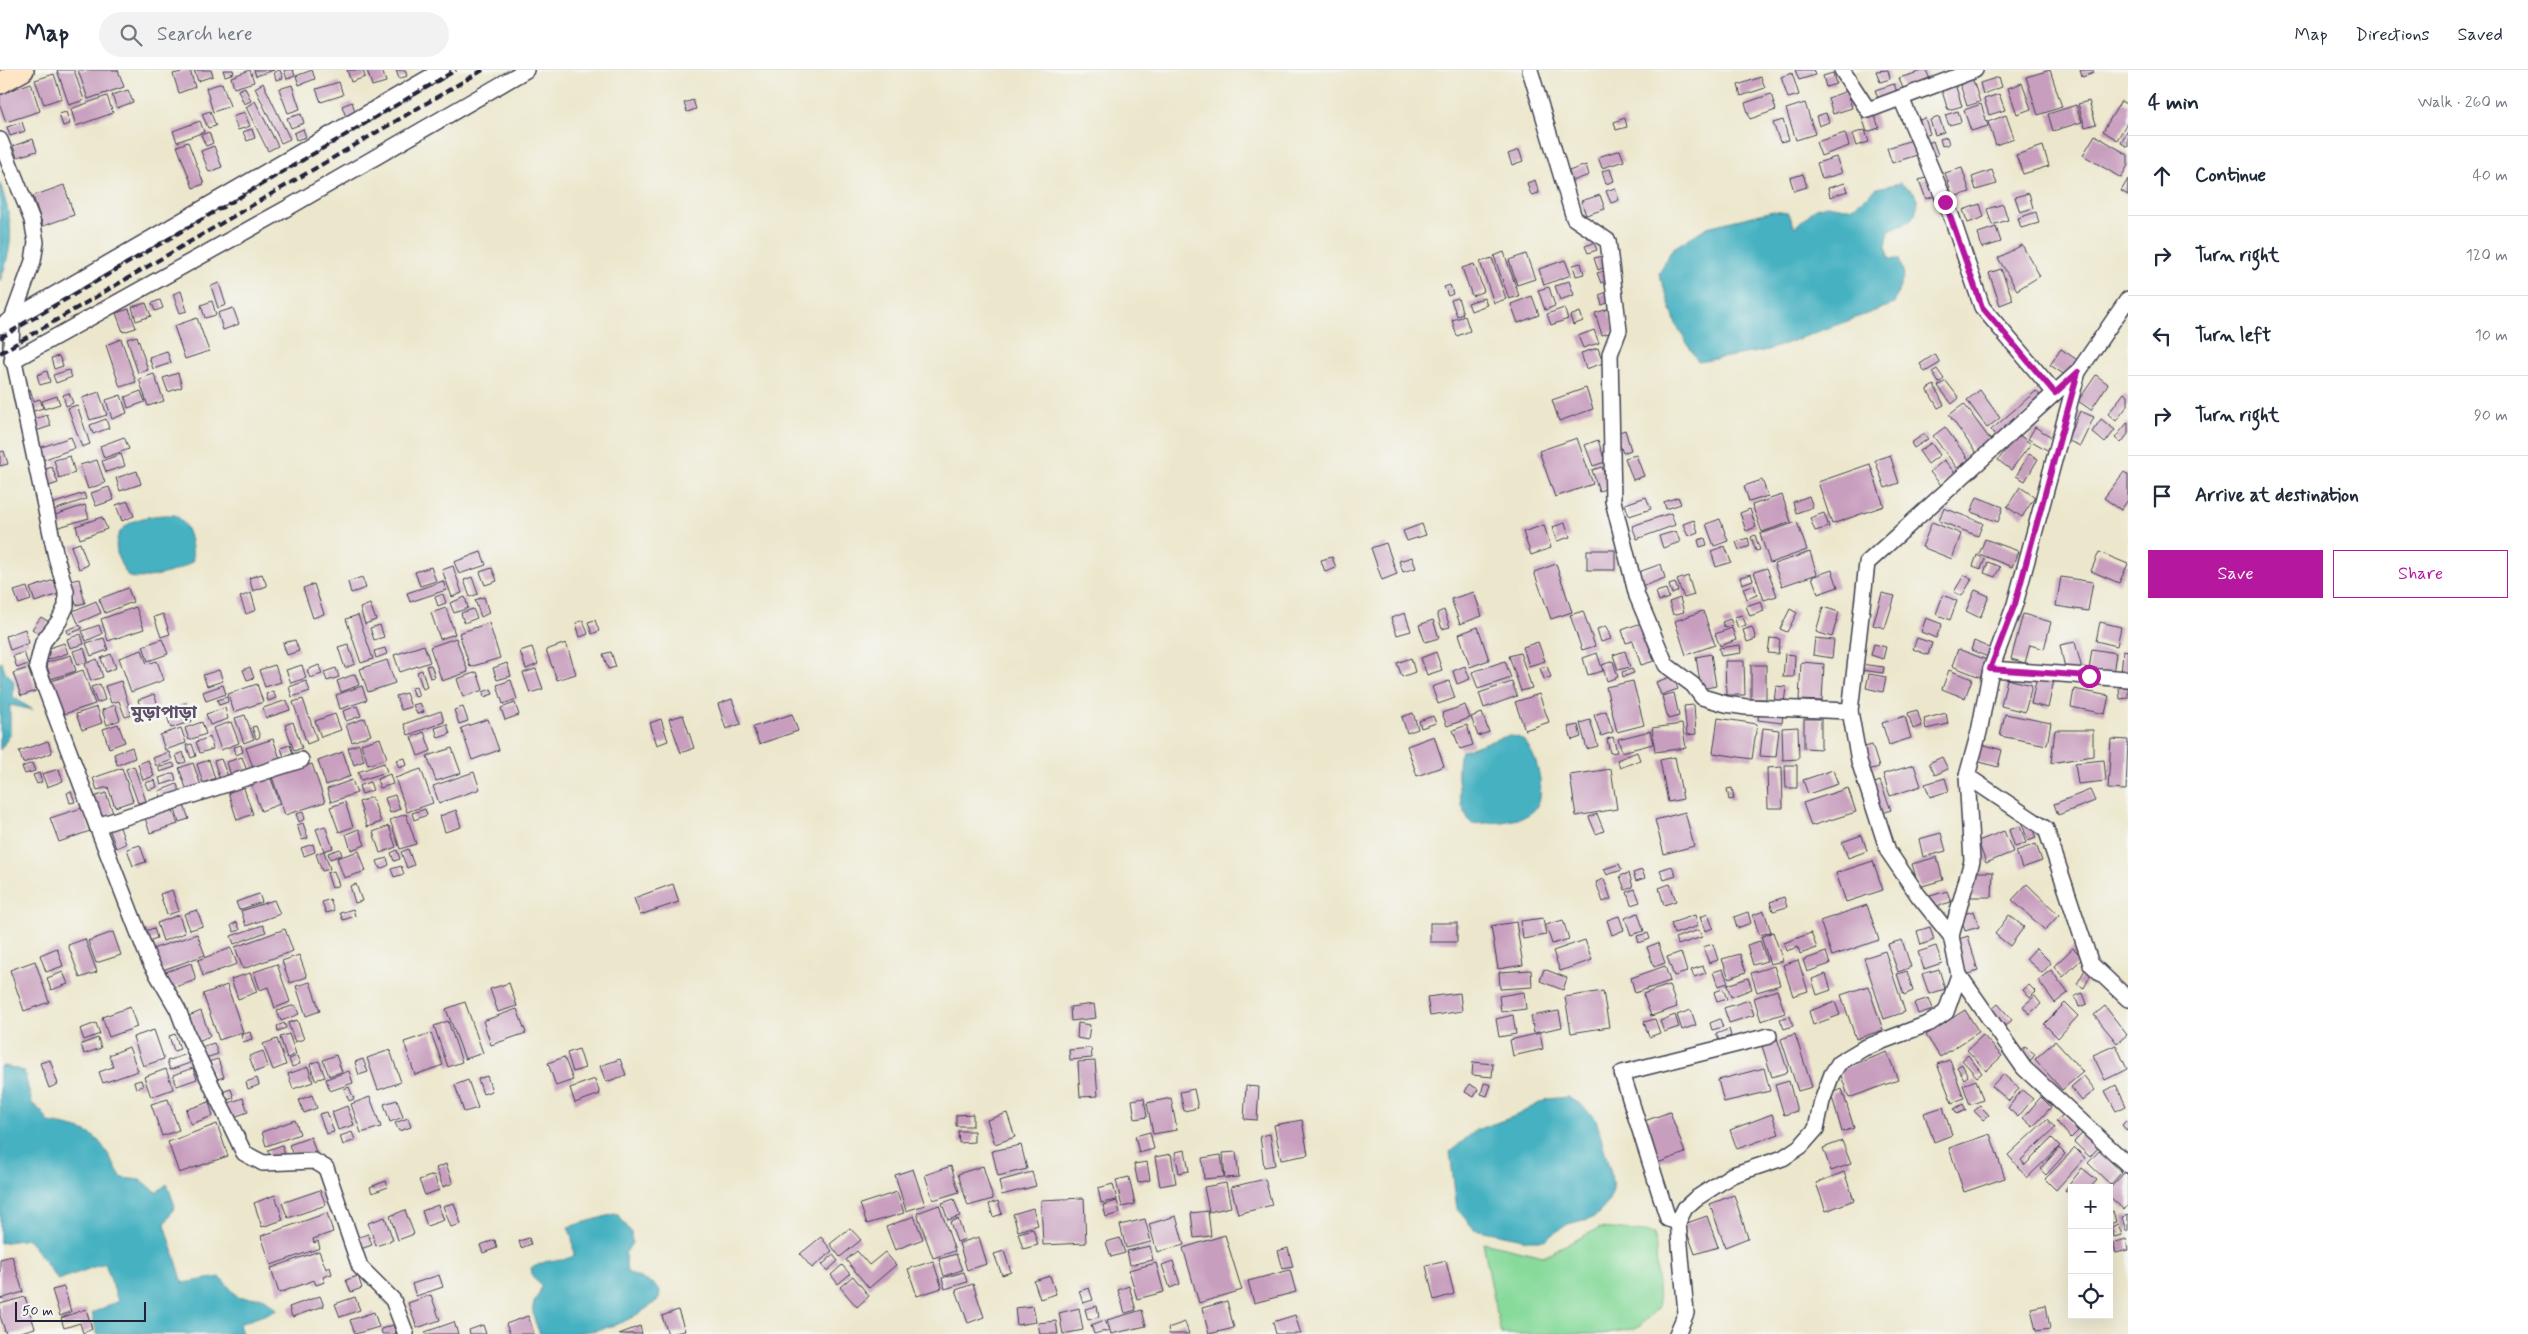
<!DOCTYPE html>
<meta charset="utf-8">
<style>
:root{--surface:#fff;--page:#f2f2f3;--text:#1f2937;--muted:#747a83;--line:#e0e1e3;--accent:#b5179e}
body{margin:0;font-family:Mynerve,"Noto Sans Bengali",sans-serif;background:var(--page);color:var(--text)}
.controls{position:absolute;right:15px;bottom:15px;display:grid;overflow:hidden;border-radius:0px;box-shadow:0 5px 20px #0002}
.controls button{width:45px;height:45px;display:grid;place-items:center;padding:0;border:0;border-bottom:1px solid var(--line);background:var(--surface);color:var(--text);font:25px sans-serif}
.scale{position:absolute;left:15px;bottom:12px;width:131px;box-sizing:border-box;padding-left:5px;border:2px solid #22223b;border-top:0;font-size:14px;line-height:18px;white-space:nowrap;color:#22223b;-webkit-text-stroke:4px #f6f6f2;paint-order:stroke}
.stop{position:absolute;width:15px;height:15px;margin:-11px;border:4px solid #b5179e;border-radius:50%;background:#fff}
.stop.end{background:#b5179e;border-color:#fff;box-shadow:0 1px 5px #0008}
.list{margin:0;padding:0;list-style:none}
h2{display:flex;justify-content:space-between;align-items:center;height:65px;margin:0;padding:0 20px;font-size:21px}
h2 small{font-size:16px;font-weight:400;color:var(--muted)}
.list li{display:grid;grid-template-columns:32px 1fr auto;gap:15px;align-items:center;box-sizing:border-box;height:80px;padding:0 20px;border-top:1px solid var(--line)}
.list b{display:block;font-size:19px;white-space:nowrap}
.list em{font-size:16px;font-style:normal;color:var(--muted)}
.actions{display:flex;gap:10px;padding:15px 20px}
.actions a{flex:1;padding:11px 0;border:1px solid var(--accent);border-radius:0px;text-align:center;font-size:18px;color:var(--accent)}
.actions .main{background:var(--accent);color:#fff}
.icon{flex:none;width:28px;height:28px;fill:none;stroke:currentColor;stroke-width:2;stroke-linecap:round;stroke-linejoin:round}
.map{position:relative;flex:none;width:2128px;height:1264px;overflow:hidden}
header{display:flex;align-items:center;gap:30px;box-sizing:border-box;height:70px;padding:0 25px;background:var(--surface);border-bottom:1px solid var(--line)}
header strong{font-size:24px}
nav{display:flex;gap:28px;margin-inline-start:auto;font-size:18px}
.search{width:350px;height:45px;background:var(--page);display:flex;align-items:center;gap:12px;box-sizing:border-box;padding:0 18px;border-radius:28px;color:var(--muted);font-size:19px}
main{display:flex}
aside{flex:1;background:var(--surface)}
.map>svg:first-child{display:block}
.green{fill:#88da9b;stroke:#557e6b}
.water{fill:#44b1c1;stroke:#336a7e}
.building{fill:#c89ebe}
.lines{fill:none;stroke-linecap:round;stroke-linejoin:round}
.minor-casing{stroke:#404051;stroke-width:18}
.secondary-casing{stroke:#404051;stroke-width:24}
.minor{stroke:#fff;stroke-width:15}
.secondary{stroke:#fee5c5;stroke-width:21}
.rail{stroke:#22223b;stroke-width:4;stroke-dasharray:8 4;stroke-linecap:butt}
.route{stroke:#b5179e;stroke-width:6}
.labels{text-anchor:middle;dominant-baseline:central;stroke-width:5;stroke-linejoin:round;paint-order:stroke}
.neighbourhood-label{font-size:18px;font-weight:bold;fill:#5c4d69;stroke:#f6f6f2}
</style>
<header>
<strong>Map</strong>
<div class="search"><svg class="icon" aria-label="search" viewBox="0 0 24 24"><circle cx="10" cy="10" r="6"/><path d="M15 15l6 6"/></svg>Search here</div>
<nav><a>Map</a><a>Directions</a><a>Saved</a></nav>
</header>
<main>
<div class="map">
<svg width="2128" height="1264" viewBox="0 0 2128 1264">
<rect width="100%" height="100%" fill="#f6f6f2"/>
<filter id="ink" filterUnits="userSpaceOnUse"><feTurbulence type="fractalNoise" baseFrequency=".02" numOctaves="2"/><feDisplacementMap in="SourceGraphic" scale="10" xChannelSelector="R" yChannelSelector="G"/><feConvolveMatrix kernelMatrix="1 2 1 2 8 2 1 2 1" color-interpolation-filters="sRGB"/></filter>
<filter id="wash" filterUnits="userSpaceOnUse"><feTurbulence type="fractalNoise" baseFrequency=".0096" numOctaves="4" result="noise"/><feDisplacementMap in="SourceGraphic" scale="20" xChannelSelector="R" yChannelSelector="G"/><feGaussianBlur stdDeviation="1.12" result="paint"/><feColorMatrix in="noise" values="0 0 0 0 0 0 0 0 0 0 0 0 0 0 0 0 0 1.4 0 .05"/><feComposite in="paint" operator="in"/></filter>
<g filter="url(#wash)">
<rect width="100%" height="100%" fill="#ece7cc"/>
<!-- green -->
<path class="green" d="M1600,1158L1655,1163L1659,1237L1638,1258L1602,1264H1501L1483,1172L1543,1186Z"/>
<!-- water -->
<g class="water">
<path d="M0,113C13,153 15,171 0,211Z"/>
<path d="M1900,113L1914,122L1918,132L1915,144L1910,151L1889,160L1886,176L1890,189H1899L1904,204L1894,234L1768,280L1698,292L1676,254L1659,204L1672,179L1707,157L1773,141L1788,143L1795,157L1816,138L1827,135L1845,138L1853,137L1877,118Z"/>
<path d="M175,445C190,455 192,473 193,490C185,501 143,511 129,507C124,501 121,495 118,487C107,451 147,444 175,445Z"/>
<path d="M2,592L5,601L14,611L13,627L33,640L10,635V665L0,680V593Z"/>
<path d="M1507,666C1513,666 1519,666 1524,671C1538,685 1549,729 1532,742C1517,754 1490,752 1472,754C1459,741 1454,698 1461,681Z"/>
<path d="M5,996L24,1001L32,1033L42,1042L49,1053C100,1061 97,1066 122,1108L140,1110L157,1122L167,1114L175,1136L165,1154L183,1213L220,1207L239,1228L263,1227L278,1240L239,1254L242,1264H97L92,1243L118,1231L105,1193L58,1210L28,1169L0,1173V997Z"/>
<path d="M1568,1027L1582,1035L1596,1049L1611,1104L1613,1120L1608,1133L1595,1147L1568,1154L1544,1170H1528L1474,1159L1457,1139L1450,1082L1476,1060L1515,1046L1547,1029Z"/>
<path d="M614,1144L618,1145L631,1162L632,1173L625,1184L627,1202L653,1214L660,1220L659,1229C620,1261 589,1264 540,1264C537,1256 530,1242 534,1233C537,1226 540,1224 541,1215L533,1208L531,1198L547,1191L563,1190L574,1186L572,1167L568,1157Z"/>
</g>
<g id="blocks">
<!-- building -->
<g class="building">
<path d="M57,0H74L84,30L69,35Z"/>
<path d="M78,0H118L124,17L88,29Z"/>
<path d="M190,0L195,17L179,23L173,4Z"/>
<path d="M194,0H211L213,6L198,11Z"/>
<path d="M223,0H233L234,3L225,6Z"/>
<path d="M250,0L254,12L234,18L231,7Z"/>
<path d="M254,0H274L256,6Z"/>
<path d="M280,0L283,8L276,10L274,2Z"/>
<path d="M284,0H293L295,6L287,9Z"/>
<path d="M312,0L315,9L299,15L296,6Z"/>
<path d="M347,0H363L365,7L351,12Z"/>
<path d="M367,0H382L386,12L372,16Z"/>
<path d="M396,0H405L407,6L399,9Z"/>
<path d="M1795,0H1813L1815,5L1799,10Z"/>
<path d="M1888,0L1890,9L1880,12L1876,1Z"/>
<path d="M1926,0L1931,12L1904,21L1899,8Z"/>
<path d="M2050,0L2062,37L2038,45L2026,7Z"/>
<path d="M2080,0H2093L2094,3L2082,7Z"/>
<path d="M1792,3L1799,25L1788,28L1781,7Z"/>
<path d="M1833,3L1836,14L1826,17L1823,6Z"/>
<path d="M54,4L62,28L44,34L35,10Z"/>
<path d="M1761,7L1765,18L1741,26L1738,15Z"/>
<path d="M1972,7L1980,32L1967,36L1959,11Z"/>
<path d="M1999,7L2002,17L1983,24L1980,13Z"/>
<path d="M1954,11L1962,36L1948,40L1940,15Z"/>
<path d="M339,12L343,25L321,32L316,19Z"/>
<path d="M31,13L40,41L6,52L0,35V24Z"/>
<path d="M222,13L230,36L213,42L206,18Z"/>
<path d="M263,13L290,69L281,73L255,18Z"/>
<path d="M2022,13L2031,39L2017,44L2008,18Z"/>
<path d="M1894,14L1898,25L1879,31L1875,20Z"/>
<path d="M292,15L300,39L288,43L279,19Z"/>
<path d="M245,17L251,31L244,34L238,20Z"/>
<path d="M128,20L133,32L117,38L112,25Z"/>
<path d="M1847,21L1852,38L1833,44L1828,28Z"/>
<path d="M1771,24L1776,40L1750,49L1745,33Z"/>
<path d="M1999,24L2005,40L1989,45L1984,29Z"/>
<path d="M107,26L113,43L76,56L71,39Z"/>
<path d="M693,30L696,39L687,42L684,33Z"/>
<path d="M255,31L278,76L268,81L246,37Z"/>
<path d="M2089,31L2096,54L2085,57L2078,34Z"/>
<path d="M2121,31L2128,35V51L2117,70L2103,61Z"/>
<path d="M352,32L357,47L347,50L342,36Z"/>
<path d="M1805,33L1815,64L1796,70L1786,39Z"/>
<path d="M1981,34L1988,56L1971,61L1964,40Z"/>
<path d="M2076,35L2082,52L2053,61L2048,44Z"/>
<path d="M210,41L216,56L208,58L202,44Z"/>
<path d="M1958,41L1961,52L1949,55L1945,45Z"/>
<path d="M66,42L70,54L63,56L59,44Z"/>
<path d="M244,42L250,56L238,60L233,47Z"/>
<path d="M1826,43L1829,52L1819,56L1816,46Z"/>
<path d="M1874,43L1879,58L1867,62L1862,47Z"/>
<path d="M301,44L304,53L291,58L287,48Z"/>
<path d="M2006,45L2014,68L1996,75L1988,52Z"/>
<path d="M1939,47L1944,62L1935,65L1930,50Z"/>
<path d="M1625,48L1627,57L1616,60L1614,52Z"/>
<path d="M1925,48L1930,64L1922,67L1917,51Z"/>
<path d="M1783,50L1789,70L1780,72L1773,53Z"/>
<path d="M200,51L204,62L177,72L173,61Z"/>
<path d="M22,52L25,61L10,66L7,57Z"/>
<path d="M252,59L255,68L247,71L243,62Z"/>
<path d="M303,59L306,67L296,70L294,63Z"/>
<path d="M2128,59V77L2121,73Z"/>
<path d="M1865,60L1869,72L1856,76L1852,64Z"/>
<path d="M209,62L213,73L206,76L201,65Z"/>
<path d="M1845,63L1849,76L1821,86L1816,72Z"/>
<path d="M2095,65L2128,85V95L2121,108L2083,85Z"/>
<path d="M1947,67L1949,74L1942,76L1940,69Z"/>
<path d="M33,69L37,81L17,87L13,76Z"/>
<path d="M1912,70L1917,85L1892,93L1887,78Z"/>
<path d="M1933,71L1938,85L1930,88L1926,74Z"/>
<path d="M188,72L204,114L193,118L177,76Z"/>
<path d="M214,76L222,97L209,102L201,81Z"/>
<path d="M2043,76L2049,96L2023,104L2016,85Z"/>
<path d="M1519,80L1523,91L1512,95L1508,84Z"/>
<path d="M1620,80L1624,91L1602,98L1598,87Z"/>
<path d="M1836,87L1842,103L1822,109L1817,93Z"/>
<path d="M1586,95L1589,105L1570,112L1566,102Z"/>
<path d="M1962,98L1970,122L1953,127L1945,103Z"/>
<path d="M1610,99L1614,111L1606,114L1602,101Z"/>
<path d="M1992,100L1997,114L1976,120L1972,107Z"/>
<path d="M1803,104L1807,117L1794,121L1790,108Z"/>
<path d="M1932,106L1938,125L1926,129L1919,110Z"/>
<path d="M2128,109V125L2121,121Z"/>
<path d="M1535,110L1539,123L1531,125L1527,113Z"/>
<path d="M1845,113L1848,121L1830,127L1828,118Z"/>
<path d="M64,115L74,145L43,156L33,126Z"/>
<path d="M1615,118L1619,130L1611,133L1606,121Z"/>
<path d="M2029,123L2033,138L2020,142L2015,127Z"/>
<path d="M1600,125L1605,139L1586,145L1581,131Z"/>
<path d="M1980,134L1984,147L1968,153L1963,140Z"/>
<path d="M2003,134L2008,150L1992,155L1987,139Z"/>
<path d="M2036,142L2039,153L2021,158L2018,148Z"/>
<path d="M1996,157L2001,172L1982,178L1978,163Z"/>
<path d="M1594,173L1597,180L1588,183L1585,176Z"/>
<path d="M2022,175L2040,206L2017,220L1998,188Z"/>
<path d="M1504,182L1519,226L1509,229L1494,186Z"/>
<path d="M1526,184L1535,209L1517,215L1509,190Z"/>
<path d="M1602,186L1606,197L1598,200L1594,188Z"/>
<path d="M1492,188L1506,229L1494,233L1480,192Z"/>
<path d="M1565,190L1571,205L1544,215L1539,199Z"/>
<path d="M1581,193L1584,204L1576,206L1573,195Z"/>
<path d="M1474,194L1484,221L1472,226L1462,198Z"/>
<path d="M2001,199L2013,230L2000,235L1989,203Z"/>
<path d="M1604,201L1608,210L1601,213L1597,203Z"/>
<path d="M1569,211L1574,225L1560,230L1555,216Z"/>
<path d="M219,213L226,235L218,238L211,216Z"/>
<path d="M1450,215L1453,224L1448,226L1444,217Z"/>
<path d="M1549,217L1555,236L1545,240L1538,220Z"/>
<path d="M181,221L187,241L180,243L173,224Z"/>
<path d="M1607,222L1610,232L1602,235L1599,225Z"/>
<path d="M1532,226L1539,245L1518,253L1511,234Z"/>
<path d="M1458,228L1463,244L1457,246L1451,230Z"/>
<path d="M1484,228L1487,235L1471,241L1468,233Z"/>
<path d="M160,230L163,238L155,241L152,233Z"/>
<path d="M212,231L216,245L205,248L201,235Z"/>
<path d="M146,233L151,246L136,251L132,237Z"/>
<path d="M233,238L239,254L223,260L218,243Z"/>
<path d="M1564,238L1568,249L1551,255L1547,244Z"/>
<path d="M129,239L136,258L123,262L116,243Z"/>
<path d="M1608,239L1615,261L1602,265L1595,243Z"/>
<path d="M1580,242L1583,251L1573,255L1570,246Z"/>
<path d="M1465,246L1470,261L1457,266L1452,250Z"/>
<path d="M197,248L209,281L185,289L174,256Z"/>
<path d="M1594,260L1599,273L1583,278L1578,266Z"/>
<path d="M137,266L148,300L138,303L127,269Z"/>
<path d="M121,269L136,312L120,317L106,275Z"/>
<path d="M1598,278L1603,293L1586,299L1581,283Z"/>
<path d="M2061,279L2079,291L2068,307L2050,295Z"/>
<path d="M167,281L171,293L153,299L149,287Z"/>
<path d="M1935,284L1940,293L1925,302L1920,294Z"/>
<path d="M59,286L63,296L54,299L51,288Z"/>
<path d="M1937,299L1944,309L1939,313L1932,302Z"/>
<path d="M69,300L72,307L56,313L53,305Z"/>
<path d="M47,301L50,312L40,315L37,305Z"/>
<path d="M178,303L182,317L168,322L163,308Z"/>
<path d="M154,304L164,331L148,336L139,309Z"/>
<path d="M2096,305L2108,314L2091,340L2078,331Z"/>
<path d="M1946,311L1959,328L1952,334L1938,316Z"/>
<path d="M1934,315L1944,335L1938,338L1927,319Z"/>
<path d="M1586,318L1593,339L1559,351L1552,330Z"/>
<path d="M30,319L34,331L40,329L43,338L28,343L21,322Z"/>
<path d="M1980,320L2000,348L1987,358L1967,330Z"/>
<path d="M141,321L145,332L128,338L125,327Z"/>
<path d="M2036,321L2043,329L1998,369L1991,360Z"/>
<path d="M99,322L107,345L90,350L82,328Z"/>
<path d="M69,323L73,333L66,336L63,325Z"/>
<path d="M2124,323L2128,326V335L2116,351L2108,344Z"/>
<path d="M121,325L127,343L112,349L106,330Z"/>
<path d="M57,326L60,334L44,339L42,331Z"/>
<path d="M1964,334L1992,372L1977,384L1949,345Z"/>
<path d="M77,335L90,374L82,377L68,338Z"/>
<path d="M2080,341L2094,347L2080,376L2067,370Z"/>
<path d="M47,345L51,356L33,362L29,351Z"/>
<path d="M106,349L109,358L93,364L90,355Z"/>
<path d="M2101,349L2115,360L2105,373L2092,362Z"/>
<path d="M2128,352V364L2121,373L2115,368Z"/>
<path d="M1945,357L1969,390L1957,398L1933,366Z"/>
<path d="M2035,357L2055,369L2049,381L2028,369Z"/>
<path d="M1625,360L1631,380L1623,383L1616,363Z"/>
<path d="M1924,364L1928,369L1914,378L1911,373Z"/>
<path d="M2018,364L2031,374L2011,400L1998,390Z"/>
<path d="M71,367L75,378L40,391L36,379Z"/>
<path d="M124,367L129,379L104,388L100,376Z"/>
<path d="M1577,368L1593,414L1555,427L1539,381Z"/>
<path d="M1598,370L1605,392L1593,396L1585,375Z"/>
<path d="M1931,373L1940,385L1928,394L1919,381Z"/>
<path d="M4,381L8,394L0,396V382Z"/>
<path d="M121,384L125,396L106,402L102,391Z"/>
<path d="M2029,384L2038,389L2025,411L2016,406Z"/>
<path d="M1636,385L1644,406L1633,410L1625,388Z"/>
<path d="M1890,385L1899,413L1885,418L1875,390Z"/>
<path d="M70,386L75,403L59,408L54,390Z"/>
<path d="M97,390L105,413L88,419L80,395Z"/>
<path d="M1944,390L1955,403L1941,415L1930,402Z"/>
<path d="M1870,394L1884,436L1832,454L1818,412Z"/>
<path d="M52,397L58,413L49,416L43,400Z"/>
<path d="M1602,397L1609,418L1599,421L1592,400Z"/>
<path d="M137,401L141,414L120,421L116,408Z"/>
<path d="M2124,402L2128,405V430L2121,440L2104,428Z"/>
<path d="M1762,410L1768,426L1749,432L1744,416Z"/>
<path d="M109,417L114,430L96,436L91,423Z"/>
<path d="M2020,417L2035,427L2022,447L2007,437Z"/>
<path d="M84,423L86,429L54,440L52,434Z"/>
<path d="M1782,425L1791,452L1762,462L1752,435Z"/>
<path d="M1809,426L1813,437L1796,443L1793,432Z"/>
<path d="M1646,427L1651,439L1629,446L1625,434Z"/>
<path d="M1678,427L1681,434L1666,439L1664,432Z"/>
<path d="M1977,427L2003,437L1998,452L1971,442Z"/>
<path d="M128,431L134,446L122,451L116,435Z"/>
<path d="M85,435L89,448L56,458L52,446Z"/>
<path d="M1944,438L1983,453L1978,466L1939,451Z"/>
<path d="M1750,439L1756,457L1746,461L1740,443Z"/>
<path d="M1671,443L1675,455L1637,469L1632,456Z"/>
<path d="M1824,443L1829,457L1815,461L1810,448Z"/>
<path d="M102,447L107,459L80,469L76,456Z"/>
<path d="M1720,449L1728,471L1714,476L1706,454Z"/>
<path d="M1694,450L1698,462L1688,466L1683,454Z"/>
<path d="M1797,452L1807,480L1770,493L1760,464Z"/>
<path d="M1932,452L1961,464L1952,489L1922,477Z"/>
<path d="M1565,453L1570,467L1557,471L1552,457Z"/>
<path d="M1422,454L1426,465L1407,471L1403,461Z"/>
<path d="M1544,455L1551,478L1531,485L1523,462Z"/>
<path d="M1676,461L1680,472L1663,478L1659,466Z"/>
<path d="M1755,465L1760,480L1756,481L1751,467Z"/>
<path d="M1705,468L1707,475L1700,477L1698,470Z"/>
<path d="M1748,468L1750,476L1739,480L1736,472Z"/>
<path d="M1985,469L2018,481L2012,497L1979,484Z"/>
<path d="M80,473L88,495L79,499L71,476Z"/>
<path d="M1386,473L1397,504L1382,510L1371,478Z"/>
<path d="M1725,476L1731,492L1716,497L1711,481Z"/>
<rect x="1587" y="480" width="28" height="20"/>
<path d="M481,482L486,495L459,504L454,492Z"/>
<path d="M1810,482L1817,504L1782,516L1774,494Z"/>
<path d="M2099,482L2128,494L2119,513L2091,501Z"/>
<path d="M1977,485L1985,489L1981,499L1973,496Z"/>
<path d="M1332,487L1336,498L1325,502L1321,490Z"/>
<path d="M1412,487L1416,498L1403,502L1399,491Z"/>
<path d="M1988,492L2000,497L1995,507L1984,503Z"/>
<path d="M1556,494L1572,542L1551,549L1534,502Z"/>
<path d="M1661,494L1665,508L1641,517L1636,503Z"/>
<path d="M453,496L462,523L452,527L442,500Z"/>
<path d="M431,497L436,511L420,516L415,502Z"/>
<path d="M492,498L497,511L485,515L480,502Z"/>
<path d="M1767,498L1777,526L1764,530L1754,502Z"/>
<path d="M1832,500L1838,517L1818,524L1812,507Z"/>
<path d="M262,504L267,516L253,521L249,508Z"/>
<path d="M1751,504L1753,510L1742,514L1740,507Z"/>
<path d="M1964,505L1972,509L1962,526L1954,522Z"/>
<path d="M1688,506L1694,525L1684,528L1677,510Z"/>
<path d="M362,507L366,518L351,523L348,512Z"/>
<path d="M472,507L478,524L470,527L464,510Z"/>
<path d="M2061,507L2093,512L2088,541L2056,536Z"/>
<path d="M79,509L85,533L76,535L70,511Z"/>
<path d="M54,510L59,524L35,532L30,518Z"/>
<path d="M443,511L446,520L410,532L407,523Z"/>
<path d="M1675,513L1678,521L1672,524L1669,515Z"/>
<path d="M314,514L324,544L313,548L303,518Z"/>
<path d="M1754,515L1757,525L1747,529L1743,518Z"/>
<path d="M27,517L31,530L19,534L14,521Z"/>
<path d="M128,518L133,532L105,543L99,529Z"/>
<path d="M1666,519L1669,528L1659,531L1656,522Z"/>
<path d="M1975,520L1989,526L1980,548L1966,541Z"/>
<path d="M1474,522L1482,546L1460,554L1451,529Z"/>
<path d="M251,523L256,540L246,544L240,527Z"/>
<path d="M1882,523L1895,526L1885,558L1873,555Z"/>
<path d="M443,524L446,533L438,536L435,527Z"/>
<path d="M1943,525L1957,531L1950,550L1936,544Z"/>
<path d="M465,527L468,538L454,543L450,533Z"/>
<path d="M484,527L489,543L481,547L475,530Z"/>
<path d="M1680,528L1684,542L1673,545L1669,532Z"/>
<path d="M96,531L101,543L78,553L73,541Z"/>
<path d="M1761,531L1764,541L1750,546L1746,536Z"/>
<path d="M370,534L376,550L365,554L360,538Z"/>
<path d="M136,537L144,559L108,571L101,549Z"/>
<path d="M1823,537L1839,542L1832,567L1816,562Z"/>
<path d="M446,538L455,564L440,569L431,543Z"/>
<path d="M473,539L477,548L464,553L461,543Z"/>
<path d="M1790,539L1797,543L1787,562L1780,559Z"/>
<path d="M1444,540L1450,557L1442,559L1437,543Z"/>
<path d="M1583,541L1595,576L1582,580L1570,545Z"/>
<path d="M1703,541L1715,575L1686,585L1675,551Z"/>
<path d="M1405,543L1411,561L1397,565L1391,548Z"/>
<path d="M163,544L170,564L161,567L154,547Z"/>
<path d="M2023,544L2051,552L2044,579L2030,575L2025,593L2011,589Z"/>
<path d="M358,545L373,589L361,593L346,549Z"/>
<path d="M1742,545L1746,555L1738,558L1734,547Z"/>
<path d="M41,547L49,552L41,565L32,559Z"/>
<path d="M1926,548L1942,554L1936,568L1921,562Z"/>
<path d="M1730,549L1733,555L1725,558L1722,552Z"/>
<path d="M583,550L588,564L580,567L576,553Z"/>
<path d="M595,550L599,561L592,564L588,552Z"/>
<path d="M1433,550L1439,568L1425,572L1419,555Z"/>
<path d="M2100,552L2121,557L2117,576L2096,571Z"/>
<path d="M489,553L500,588L470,597L459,563Z"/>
<path d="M1641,553L1654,591L1641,595L1633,571L1626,573L1622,560Z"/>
<path d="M80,555L82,559L68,564L67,560Z"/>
<path d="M99,555L102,564L86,571L82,561Z"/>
<path d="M380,555L384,567L374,570L370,558Z"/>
<path d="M1606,556L1611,569L1601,572L1597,559Z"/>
<path d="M1478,557L1489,590L1470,597L1459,564Z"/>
<path d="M1752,557L1756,569L1747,572L1743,560Z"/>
<path d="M1732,558L1736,570L1720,576L1715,564Z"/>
<path d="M25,559L29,573L10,580L6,566Z"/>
<path d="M81,564L84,574L70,578L67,569Z"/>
<path d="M104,568L108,580L91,586L86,573Z"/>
<path d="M456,568L468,602L442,611L430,577Z"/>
<path d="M1770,568L1780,569L1778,584L1768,583Z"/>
<path d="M1815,568L1834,570L1832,588L1813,585Z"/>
<path d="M1917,568L1932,573L1928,585L1913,579Z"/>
<path d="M162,569L168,584L148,591L143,576Z"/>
<path d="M295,570L299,581L287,585L283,573Z"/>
<path d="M1974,571L1992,579L1988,587L1971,580Z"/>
<path d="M1538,572L1545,591L1529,596L1523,577Z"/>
<path d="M2075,572L2082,599L2066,603L2060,575Z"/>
<path d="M64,573L68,583L48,590L44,580Z"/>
<path d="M566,573L576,604L557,610L546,580Z"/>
<path d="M348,574L355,594L345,598L338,577Z"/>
<path d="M1874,574L1886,577L1883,589L1871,585Z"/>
<path d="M424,575L430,592L400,602L394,585Z"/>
<path d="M1740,575L1741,583L1721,586L1719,578Z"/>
<path d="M532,577L538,594L526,599L520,581Z"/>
<path d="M84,578L88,591L78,595L73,581Z"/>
<path d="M385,578L387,584L376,588L374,581Z"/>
<path d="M1958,579L1987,590L1980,607L1952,596Z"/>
<path d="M2092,579L2116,583L2113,604L2089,600Z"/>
<path d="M142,580L147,594L157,591L164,610L131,622L119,588Z"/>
<path d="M2123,580L2128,581V606L2121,605Z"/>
<path d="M1625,581L1630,597L1618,600L1613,585Z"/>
<path d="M24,582L28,594L17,598L13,586Z"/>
<path d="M611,582L616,597L608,599L603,584Z"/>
<path d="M1436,582L1442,600L1427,605L1421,588Z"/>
<path d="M1520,583L1532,618L1521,621L1509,586Z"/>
<path d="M1597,583L1603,601L1588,605L1583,588Z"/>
<path d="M111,584L116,598L106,602L101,588Z"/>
<path d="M1711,584L1716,616L1701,619L1696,587Z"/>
<path d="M1785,584L1795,585L1794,607H1783Z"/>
<path d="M71,585L76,601L51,609L46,593Z"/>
<path d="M1411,588L1415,602L1402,607L1397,593Z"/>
<path d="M97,589L103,607L91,611L85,594Z"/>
<path d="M387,590L395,613L368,622L360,599Z"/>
<path d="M1505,591L1511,608L1478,619L1472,602Z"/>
<path d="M1613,591L1618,607L1607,611L1602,595Z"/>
<path d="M1725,591H1744L1745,625H1726Z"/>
<path d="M1801,592L1824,594L1822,631L1799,630Z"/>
<path d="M507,593L511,606L497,610L493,598Z"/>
<path d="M1860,594L1884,597L1883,603L1860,600Z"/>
<path d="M275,595L281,612L265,617L259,600Z"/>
<path d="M302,595L306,608L291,613L286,600Z"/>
<path d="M319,595L322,604L310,608L307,600Z"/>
<path d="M431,595L435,607L430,608L426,596Z"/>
<rect x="1751" y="595" width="15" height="34"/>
<path d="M1465,596L1470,609L1457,614L1453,601Z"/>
<path d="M1547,596L1551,607L1544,609L1540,598Z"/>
<path d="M250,597L254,608L247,610L243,600Z"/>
<path d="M28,598L36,621L21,626L13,603Z"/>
<path d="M336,598L339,607L327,611L324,602Z"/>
<path d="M536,599L543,619L530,623L523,603Z"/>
<path d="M1632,599L1634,603L1623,607L1622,602Z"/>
<path d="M83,600L95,634L61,645L49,612Z"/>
<path d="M219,600L223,611L207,616L203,605Z"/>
<path d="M422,600L427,617L423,619L417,602Z"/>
<path d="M1949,600L1972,609L1965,628L1942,619Z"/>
<path d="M477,602L483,620L463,627L457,609Z"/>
<path d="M355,604L359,615L341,622L337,611Z"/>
<path d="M1869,604L1886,607L1883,622L1866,618Z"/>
<path d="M1673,606L1678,619L1661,625L1656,612Z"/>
<path d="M2037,606L2054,610L2048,638L2031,634Z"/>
<path d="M2007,609L2032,615L2025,642L2001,636Z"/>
<path d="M511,610L517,629L503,634L497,615Z"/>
<path d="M121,611L132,645L125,647L119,631L111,633L105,616Z"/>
<path d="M306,611L310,621L292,627L289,617Z"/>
<path d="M1449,611L1455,628L1438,634L1432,617Z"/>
<path d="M1633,611L1644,655L1617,662L1606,617Z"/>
<path d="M1512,612L1517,626L1484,638L1479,623Z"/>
<path d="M100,614L105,630L97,633L91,617Z"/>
<path d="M257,614L263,632L234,642L228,624Z"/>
<path d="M223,615L226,624L206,631L203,622Z"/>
<path d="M362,616L367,630L340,639L336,625Z"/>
<path d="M1776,616L1786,617L1784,633L1774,632Z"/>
<path d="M416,617L419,626L415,627L412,618Z"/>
<path d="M2128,617V628L2120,629L2119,618Z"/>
<path d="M491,619L493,624L484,627L483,622Z"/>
<path d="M2074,619L2109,626L2105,644L2071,637Z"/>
<path d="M273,621L276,628L268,631L266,624Z"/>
<path d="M406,623L411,637L401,640L396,626Z"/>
<path d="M1674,623L1679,646L1668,649L1662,626Z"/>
<path d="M154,624L159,638L143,644L138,630Z"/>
<path d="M1539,624L1549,652L1525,660L1515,632Z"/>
<path d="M227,627L228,632L219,635L217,630Z"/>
<path d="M303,629L317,670L307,674L293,632Z"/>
<path d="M732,629L741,654L726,659L718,634Z"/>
<path d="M287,630L290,640L266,648L263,638Z"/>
<path d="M186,633L192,651L171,658L165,640Z"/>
<path d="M420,633L424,642L417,644L413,635Z"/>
<path d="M515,633L519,645L505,650L501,638Z"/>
<path d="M115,635L120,650L107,655L102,640Z"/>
<path d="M1465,635L1470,648L1447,656L1442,643Z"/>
<path d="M1694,635L1696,664L1687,665L1684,636Z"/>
<path d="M357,636L361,646L346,651L343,641Z"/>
<path d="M97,637L102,653L82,660L76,644Z"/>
<path d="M463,637L468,651L459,654L454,640Z"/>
<path d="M225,638L228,649L210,655L206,644Z"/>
<path d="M1917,640L1922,656L1913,659L1908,643Z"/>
<path d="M441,641L444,652L408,665L404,654Z"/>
<path d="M1606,641L1613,662L1601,666L1594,645Z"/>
<path d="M1759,641L1783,644L1782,653L1758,650Z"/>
<path d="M1413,643L1418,659L1407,663L1402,647Z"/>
<path d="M1482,643L1489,662L1478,666L1471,647Z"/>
<path d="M1946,643L1948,654L1926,659L1924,649Z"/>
<path d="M335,644L341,660L321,667L315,651Z"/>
<path d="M792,644L798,661L759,674L753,657Z"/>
<path d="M2005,644L2051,653L2047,675L2000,666Z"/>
<path d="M245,645L254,669L244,673L235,648Z"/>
<path d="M683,645L694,678L681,683L669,649Z"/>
<path d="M1433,646L1436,653L1421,658L1419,651Z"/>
<path d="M1905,646L1911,668L1889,675L1882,653Z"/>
<path d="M365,648L371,665L352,672L346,655Z"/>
<path d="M1718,648L1757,654L1752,689L1713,683Z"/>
<path d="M488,649L499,680L472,690L461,658Z"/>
<path d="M661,649L668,671L657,675L650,653Z"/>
<path d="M1804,649H1821V679L1804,678Z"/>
<path d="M1590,650L1598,676L1587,679L1580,653Z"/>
<path d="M202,652L206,664L189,670L185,658Z"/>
<path d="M231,652L239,673L221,680L213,658Z"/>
<path d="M293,652L302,678L294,681L285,655Z"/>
<path d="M118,654L125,672L109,678L103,659Z"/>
<path d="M447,654L450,664L438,668L435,658Z"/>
<path d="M1682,654L1686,678L1655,682L1652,658Z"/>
<path d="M1467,655L1473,675L1460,679L1453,660Z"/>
<path d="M1578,655L1581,667L1572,670L1568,657Z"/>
<path d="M256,656L260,667L256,669L252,657Z"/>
<path d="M1798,657L1799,689L1783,690L1782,658Z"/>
<path d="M181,658L186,673L165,680L160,665Z"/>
<path d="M1763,658L1779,660L1776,687L1760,686Z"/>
<path d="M2055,660H2093V686L2051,693Z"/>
<path d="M1650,661L1653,674L1622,682L1618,669Z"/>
<path d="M424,662L431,681L418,686L411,667Z"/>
<path d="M1434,666L1444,696L1417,706L1407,676Z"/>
<path d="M210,667L213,679L200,683L196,672Z"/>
<path d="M1613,667L1617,682L1610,683L1607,669Z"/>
<path d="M380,668L387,688L368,695L361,674Z"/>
<path d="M273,669L281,691L254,700L246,678Z"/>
<path d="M2111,669L2128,670L2126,720L2108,719Z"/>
<path d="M48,671L52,683L23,693L19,681Z"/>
<path d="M192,674L196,686L191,688L186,675Z"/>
<path d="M359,674L364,691L354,695L348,678Z"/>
<path d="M1981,674L2002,680L1998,697L1976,691Z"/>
<path d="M241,675L243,682L236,685L234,677Z"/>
<path d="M290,675L293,684L284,687L281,678Z"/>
<path d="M1872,675L1879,697L1868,700L1861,678Z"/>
<path d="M132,677L135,688L117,695L114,684Z"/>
<path d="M452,678L461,703L436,711L427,686Z"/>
<path d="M169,682L172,690L156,696L153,688Z"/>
<path d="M183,682L186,692L179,694L176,685Z"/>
<path d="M343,682L351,706L326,715L318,691Z"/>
<path d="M1637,682L1640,690L1620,698L1617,690Z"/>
<path d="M242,687L247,701L231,706L227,692Z"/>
<path d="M1675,687L1683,729L1668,732L1660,690Z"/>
<path d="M1942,687L1948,699L1935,705L1929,693Z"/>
<path d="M405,688L407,695L399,698L396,690Z"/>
<path d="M221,689L228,707L220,710L214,691Z"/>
<path d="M148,690L154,706L143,710L138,694Z"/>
<path d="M209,690L215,708L203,713L197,694Z"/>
<path d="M2104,690L2106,711L2078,714L2075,693Z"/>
<path d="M32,693L35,701L25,704L22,697Z"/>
<path d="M173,693L175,697L160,702L158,698Z"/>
<path d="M193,693L201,716L187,721L179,698Z"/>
<path d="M384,693L387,702L361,710L358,702Z"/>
<path d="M312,694L325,732L285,745L272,707Z"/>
<path d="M1785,695H1797V718H1786Z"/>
<path d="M1914,695L1921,716L1890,726L1883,704Z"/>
<path d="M134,696L146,731L138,733L126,699Z"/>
<path d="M1782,697L1783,738H1768L1767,698Z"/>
<path d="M122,698L133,731L115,737L108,717L97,720L93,708Z"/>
<path d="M59,699L63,711L47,717L42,704Z"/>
<path d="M421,699L433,733L407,742L395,708Z"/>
<path d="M1611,699L1617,739L1576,746L1570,705Z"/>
<path d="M1833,700L1838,714L1808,724L1803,710Z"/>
<path d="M474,702L480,719L439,733L433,716Z"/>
<path d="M39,703L42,712L37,714L33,705Z"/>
<path d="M174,703L176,710L161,715L159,708Z"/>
<path d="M390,704L393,714L380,718L377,709Z"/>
<path d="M270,706L280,734L261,741L251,713Z"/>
<path d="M1945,708L1949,721L1930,727L1925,714Z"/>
<path d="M155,710L157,717L148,720L145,713Z"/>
<path d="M352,710L357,723L331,732L327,719Z"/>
<path d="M1880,711L1891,740L1880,744L1870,715Z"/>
<path d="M370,712L373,720L362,724L359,716Z"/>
<path d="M242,713L253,744L237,750L227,719Z"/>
<path d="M177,714L180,722L161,728L159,721Z"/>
<path d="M1732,718L1734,729L1729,730L1727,719Z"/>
<path d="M1848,718L1856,742L1811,756L1803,733Z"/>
<path d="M2090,720L2095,731L2058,745L2054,734Z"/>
<path d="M71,721L75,732L70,733L67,723Z"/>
<path d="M106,723L113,743L97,749L90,728Z"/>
<path d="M395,725L400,739L390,743L385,728Z"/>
<path d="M372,727L381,752L367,757L359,732Z"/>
<path d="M182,730L189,749L179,752L173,733Z"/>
<path d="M345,732L353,757L339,762L330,737Z"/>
<path d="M171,736L178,754L150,763L144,745Z"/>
<path d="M82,738L90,761L59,772L50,748Z"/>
<path d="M425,739L427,745L414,750L412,743Z"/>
<path d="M456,740L461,757L445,762L440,746Z"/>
<path d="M303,742L305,749L299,752L296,744Z"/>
<path d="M1685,742L1694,776L1664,784L1655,750Z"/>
<path d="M406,744L416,774L400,779L390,750Z"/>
<path d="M1597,744L1604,761L1596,764L1589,747Z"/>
<path d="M2029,749L2036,768L2028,771L2021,751Z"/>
<path d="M303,753L308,768L302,770L297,755Z"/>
<path d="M119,755L126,774L116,778L109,758Z"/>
<path d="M325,756L333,778L324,781L330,799L322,801L316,784L324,781L316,759Z"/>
<path d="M389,756L396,777L380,783L373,762Z"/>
<path d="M2020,756L2026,773L2015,777L2009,760Z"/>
<path d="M359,759L365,775L351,780L346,764Z"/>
<path d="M2004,761L2013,782L1986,793L1978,771Z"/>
<path d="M1941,763L1946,781L1923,787L1919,769Z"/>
<path d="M1862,765L1867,781L1848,788L1842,772Z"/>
<path d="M313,774L315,782L304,786L301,778Z"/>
<path d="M2036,774L2042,791L2022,798L2016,781Z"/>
<path d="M140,775L146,792L133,796L127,779Z"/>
<path d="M340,779L342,785L330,789L328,783Z"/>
<path d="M408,779L414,795L407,798L401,782Z"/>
<path d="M397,780L400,789L394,791L391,783Z"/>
<path d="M359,781L366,801L344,808L337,788Z"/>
<path d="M1937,787L1943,810L1919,817L1912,794Z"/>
<path d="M387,788L389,795L380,799L377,791Z"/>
<path d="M1873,791L1883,820L1846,832L1836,803Z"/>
<path d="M1619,794L1622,800L1607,805L1604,799Z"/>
<path d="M401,796L404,804L394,807L391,799Z"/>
<path d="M1672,796L1676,806L1664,810L1660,800Z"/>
<path d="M1642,800L1645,808L1636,811L1633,803Z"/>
<path d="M334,801L339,815L332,818L327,803Z"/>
<path d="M1970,802H1993L1992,827H1970Z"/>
<path d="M1629,803L1633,817L1625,820L1620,806Z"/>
<path d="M1604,809L1611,829L1603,832L1596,812Z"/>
<path d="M356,814L362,831L355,833L350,816Z"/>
<path d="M673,814L679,832L640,845L634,828Z"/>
<path d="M1670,814L1676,831L1664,835L1659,818Z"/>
<path d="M2027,814L2059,845L2045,860L2012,830Z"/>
<path d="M1635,819L1640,832L1631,835L1627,822Z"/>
<path d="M172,820L179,841L167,845L160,824Z"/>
<path d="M1947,821L1951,832L1930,838L1927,827Z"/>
<path d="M259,824L262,832L239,840L236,832Z"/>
<path d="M1784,827L1787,837L1773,841L1770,832Z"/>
<path d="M330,829L334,841L326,843L322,832Z"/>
<path d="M274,830L280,844L246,856L241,841Z"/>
<path d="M1867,835L1879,870L1832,886L1820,851Z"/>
<path d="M353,839L355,846L343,850L340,843Z"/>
<path d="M197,840L203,856L190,860L184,844Z"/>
<path d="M1764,841L1771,862L1759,865L1753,845Z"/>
<path d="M1974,841L1979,857L1965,861L1960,845Z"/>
<path d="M1748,842L1751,853L1737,858L1734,847Z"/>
<path d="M1638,843L1644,861L1631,865L1625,848Z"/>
<path d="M1708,844L1713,858L1705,861L1700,847Z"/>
<path d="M179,845L185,863L163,871L157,853Z"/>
<path d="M1695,845L1698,856L1674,864L1671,853Z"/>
<path d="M2009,845L2024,857L2010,876L1995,864Z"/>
<path d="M1619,846L1624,860L1612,865L1607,850Z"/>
<path d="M1543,848L1546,865L1523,869L1521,851Z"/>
<path d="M1563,850L1569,869L1552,874L1546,855Z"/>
<path d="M237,852L240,860L234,862L231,855Z"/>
<path d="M1516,852L1523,895L1498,899L1491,856Z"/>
<rect x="1430" y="853" width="27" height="19"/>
<path d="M263,855L266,862L234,874L231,866Z"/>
<path d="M1930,857L1934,870L1921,875L1917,861Z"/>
<path d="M154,858L157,868L146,872L143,862Z"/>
<path d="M285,859L293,881L243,899L235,877Z"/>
<path d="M1699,860L1702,867L1678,875L1675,868Z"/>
<path d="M113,862L121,885L96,893L88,871Z"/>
<path d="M1773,862L1783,891L1770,894L1761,867Z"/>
<path d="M1648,863L1650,869L1639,873L1637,866Z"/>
<path d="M1811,863L1817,878L1800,884L1798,877L1786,881L1784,873Z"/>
<path d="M197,864L205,885L160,901L152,879Z"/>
<path d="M1968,866L1978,901L1966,905L1956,870Z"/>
<path d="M85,869L97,902L80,908L68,875Z"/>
<path d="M1585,870L1592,890L1560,901L1553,881Z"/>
<path d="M1902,870L1911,897L1898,902L1888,874Z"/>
<path d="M1760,871L1767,891L1753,895L1747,875Z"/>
<path d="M1658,873L1665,893L1654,897L1647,877Z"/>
<path d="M1713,874L1718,890L1709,893L1703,877Z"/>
<path d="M1936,876L1942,893L1924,899L1918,882Z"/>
<path d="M57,878L63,896L46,902L40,885Z"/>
<path d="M231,878L237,894L203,906L198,890Z"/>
<path d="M2036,878L2051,893L2042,903L2026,889Z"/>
<path d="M2073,878L2083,888L2063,907L2054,896Z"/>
<path d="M1885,881L1905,942L1884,949L1864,888Z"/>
<path d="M1681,882L1687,902L1674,906L1667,887Z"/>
<path d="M1826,882L1830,894L1807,902L1803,890Z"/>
<path d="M1740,884L1746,902L1729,908L1722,889Z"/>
<path d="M299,885L307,907L290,913L282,891Z"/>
<path d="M1798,890L1808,921L1793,926L1783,895Z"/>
<path d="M35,891L49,932L24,941L10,900Z"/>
<path d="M191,893L196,910L169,919L163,903Z"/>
<path d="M277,894L290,932L275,938L268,917L260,920L254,902Z"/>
<path d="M1665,896L1670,911L1635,923L1631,908Z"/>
<path d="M1703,896L1706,903L1694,907L1691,900Z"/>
<path d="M1774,896L1780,915L1757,922L1751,903Z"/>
<path d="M2087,896L2093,900L2084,918L2077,914Z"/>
<path d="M1544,899L1567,908L1563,920L1540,911Z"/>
<path d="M1723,899L1728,913L1718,916L1713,902Z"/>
<path d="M1939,899L1945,919L1929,924L1922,904Z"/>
<path d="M1531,900L1532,917L1500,919L1499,902Z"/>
<path d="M2051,900L2068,923L2055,933L2038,910Z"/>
<path d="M1907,901L1913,921L1904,925L1897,904Z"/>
<path d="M63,902L68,914L51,920L47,908Z"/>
<path d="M250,903L257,922L238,929L231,909Z"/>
<path d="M1826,904L1831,920L1817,925L1812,909Z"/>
<path d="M1748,908L1752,919L1731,927L1727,915Z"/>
<path d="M310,912L320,941L306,946L296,916Z"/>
<path d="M509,913L517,936L498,942L490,919Z"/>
<path d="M227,915L243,962L219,970L203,924Z"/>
<path d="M1669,915L1677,937L1651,946L1643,924Z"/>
<path d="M2029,915L2036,922L2030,928L2023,920Z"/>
<path d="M1868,916L1883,960L1856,969L1841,925Z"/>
<path d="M1723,919L1727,929L1717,932L1714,922Z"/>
<path d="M1777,920L1785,943L1761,951L1754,928Z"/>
<path d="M1603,921L1609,957L1571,963L1565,927Z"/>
<path d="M1524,922L1526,939L1501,942L1499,926Z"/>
<path d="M1460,923L1462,941L1430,946L1427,927Z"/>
<path d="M2083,923L2087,934L2079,937L2075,926Z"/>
<path d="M2035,926L2041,934L2029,944L2023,936Z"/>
<path d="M1929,928L1933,939L1918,944L1914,933Z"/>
<path d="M1749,930L1754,945L1729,953L1724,938Z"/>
<path d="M465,932L483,983L465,989L446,939Z"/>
<path d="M1835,932L1840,945L1813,955L1809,941Z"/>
<path d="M2065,933L2078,946L2058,968L2044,954Z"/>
<path d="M1094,934L1096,948L1071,951L1070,937Z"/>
<path d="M1998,934L2012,950L2003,958L1989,942Z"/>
<path d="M295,935L299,944L281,951L277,941Z"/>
<path d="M2105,936L2127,965L2117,973L2094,945Z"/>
<path d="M130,937L137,957L109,967L102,947Z"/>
<path d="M517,939L526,963L491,975L483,951Z"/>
<path d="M1691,940L1696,955L1682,960L1677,945Z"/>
<path d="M1965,940L1979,962L1940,987L1926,965Z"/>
<path d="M201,941L210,966L198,971L189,946Z"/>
<path d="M1559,941L1562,957L1534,963L1531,946Z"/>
<path d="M1513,945L1516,964L1499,967L1496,949Z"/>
<path d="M1675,945L1679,957L1664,962L1660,951Z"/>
<path d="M1790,946L1793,956L1784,959L1780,949Z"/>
<path d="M1655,949L1660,963L1649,967L1644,952Z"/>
<path d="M1720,949L1723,957L1712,960L1710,953Z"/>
<path d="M297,950L304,969L295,972L288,953Z"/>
<path d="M448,951L462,992L448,997L434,956Z"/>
<path d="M96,953L100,964L84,970L80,959Z"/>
<path d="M284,953L286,958L278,961L277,956Z"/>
<path d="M1078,953L1090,955L1088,970L1077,968Z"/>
<path d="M1729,959L1731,966L1719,970L1716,964Z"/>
<path d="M154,960L164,989L143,996L133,967Z"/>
<path d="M250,962L252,969L243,972L241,965Z"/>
<path d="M431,963L443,995L415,1005L404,972Z"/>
<path d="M1540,963L1543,979L1513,986L1510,970Z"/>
<path d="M175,964L180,979L174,981L169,966Z"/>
<path d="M289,964L296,984L287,988L280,967Z"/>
<path d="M1795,964L1812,1017L1798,1021L1781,969Z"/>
<path d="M1983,965L2002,986L1986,1001L1967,980Z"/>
<path d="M98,968L101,978L84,984L81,974Z"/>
<path d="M1777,968L1788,1002L1772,1007L1761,973Z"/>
<path d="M277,969L286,995L273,1000L263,974Z"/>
<path d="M2055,971L2083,1002L2062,1020L2035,989Z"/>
<path d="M214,973L218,984L205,988L201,977Z"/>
<path d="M2116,975L2127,999L2105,1010L2093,985Z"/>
<path d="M129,977L138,1001L103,1013L99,1002L113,997L109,985Z"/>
<path d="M2025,977L2035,984L2030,992L2019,985Z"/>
<path d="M1091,978L1092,988L1070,990L1069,980Z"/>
<path d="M579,979L585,998L573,1002L567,983Z"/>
<path d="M390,980L401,1012L378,1020L367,988Z"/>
<path d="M263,981L268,997L255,1002L249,986Z"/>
<path d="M1887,982L1898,1010L1849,1028L1839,1000Z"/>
<path d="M187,984L190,993L170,1000L167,991Z"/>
<path d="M336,985L342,1002L329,1006L323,990Z"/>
<path d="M1968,985L1982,1003L1977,1007L1962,990Z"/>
<path d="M297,986L300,994L292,997L289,989Z"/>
<path d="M564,987L573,1010L556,1016L548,993Z"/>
<path d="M218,989L224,1007L215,1010L208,992Z"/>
<path d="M363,989L368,1002L359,1005L355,992Z"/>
<path d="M620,989L626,1005L606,1012L600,996Z"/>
<path d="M50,990L58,1014L49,1018L40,993Z"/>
<path d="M1950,990L1964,1028L1952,1033L1937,994Z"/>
<path d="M319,991L325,1007L315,1010L310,994Z"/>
<path d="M1095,991L1098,1026L1080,1027L1078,992Z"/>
<path d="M1473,992L1493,994L1492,1007L1472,1005Z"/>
<path d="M1962,994L1968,1006L1964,1009L1957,997Z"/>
<path d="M308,997L313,1012L293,1019L288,1004Z"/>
<path d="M193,998L197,1009L177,1016L173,1005Z"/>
<path d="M1764,998L1770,1021L1724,1032L1718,1010Z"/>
<path d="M166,999L173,1019L151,1027L144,1007Z"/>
<path d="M349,1001L353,1013L330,1021L326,1009Z"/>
<path d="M2003,1004L2019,1018L2009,1031L1992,1016Z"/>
<path d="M487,1006L492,1021L483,1024L478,1009Z"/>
<path d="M2084,1006L2095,1020L2082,1031L2071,1017Z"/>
<path d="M257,1008L259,1015L248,1019L246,1012Z"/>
<path d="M595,1009L600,1024L575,1033L570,1018Z"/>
<path d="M141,1010L143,1016L136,1018L134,1012Z"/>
<path d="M468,1010L478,1038L464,1042L455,1015Z"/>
<path d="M1976,1010L1983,1030L1970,1035L1963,1015Z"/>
<path d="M1789,1011L1797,1041L1784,1045L1775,1015Z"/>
<path d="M1484,1013L1491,1015L1487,1026L1481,1024Z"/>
<path d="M1469,1014L1478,1019L1474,1027L1465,1022Z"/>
<path d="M2116,1015L2126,1036L2116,1041L2105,1021Z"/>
<path d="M1246,1016L1259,1017L1257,1050L1244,1049Z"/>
<path d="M349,1017L354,1029L349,1031L344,1019Z"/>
<path d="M231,1019L234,1028L226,1030L222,1022Z"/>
<path d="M1194,1019L1198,1038L1184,1041L1180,1022Z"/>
<path d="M1842,1019L1854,1058L1842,1062L1831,1023Z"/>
<path d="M2022,1020L2033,1029L2018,1047L2008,1038Z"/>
<path d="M312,1025L317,1038L304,1043L299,1030Z"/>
<path d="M370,1027L381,1057L361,1063L351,1034Z"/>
<path d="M2041,1027L2051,1037L2033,1057L2023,1048Z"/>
<path d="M243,1028L248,1042L231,1048L226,1034Z"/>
<path d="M1144,1028L1147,1047L1135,1049L1132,1030Z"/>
<path d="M1171,1028L1177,1060L1153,1064L1147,1033Z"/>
<path d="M168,1029L179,1060L162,1066L151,1034Z"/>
<path d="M397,1030L403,1047L390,1052L384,1034Z"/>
<path d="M209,1032L213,1046L191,1054L186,1040Z"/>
<path d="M1963,1034L1966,1040L1957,1044L1954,1039Z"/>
<path d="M347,1036L354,1055L338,1060L332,1042Z"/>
<path d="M1980,1036L1989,1045L1983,1050L1974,1041Z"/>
<path d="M1943,1037L1952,1065L1934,1072L1924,1043Z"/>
<path d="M327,1042L334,1062L326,1064L319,1044Z"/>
<path d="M1670,1042L1685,1083L1649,1096L1633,1055Z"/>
<path d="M1007,1043L1015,1067L995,1074L987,1050Z"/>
<path d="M973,1044V1056H956V1045Z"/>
<path d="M1772,1044L1779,1064L1737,1079L1730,1060Z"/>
<path d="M2063,1045L2078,1061L2071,1068L2056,1051Z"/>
<path d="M408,1048L411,1057L399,1061L395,1053Z"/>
<path d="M2047,1049L2055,1058L2021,1090L2025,1095L2052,1068L2060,1076L2027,1108L2008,1085Z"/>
<path d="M2128,1049V1062L2122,1055Z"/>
<path d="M295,1050L300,1064L266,1076L262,1062Z"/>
<path d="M1302,1050L1308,1085L1281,1090L1274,1055Z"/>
<path d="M217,1054L228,1086L179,1103L168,1072Z"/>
<path d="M958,1061H974V1072L959,1073Z"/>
<path d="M352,1062L355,1070L343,1075L340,1066Z"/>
<path d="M1150,1062L1154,1079L1139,1083L1135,1066Z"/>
<path d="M2083,1063L2098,1078L2090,1087L2074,1072Z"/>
<path d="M1270,1064L1275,1095L1264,1097L1260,1066Z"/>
<path d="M1990,1064L2005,1108L1964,1122L1949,1078Z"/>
<path d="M311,1067L316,1083L295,1091L289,1075Z"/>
<path d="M1842,1071L1851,1094L1831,1101L1823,1078Z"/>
<path d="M282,1075L285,1085L271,1090L268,1080Z"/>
<path d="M1021,1075L1027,1099L998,1106L992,1081Z"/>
<path d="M2059,1078L2065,1084L2046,1105L2040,1099Z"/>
<path d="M2075,1078L2085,1088L2056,1120L2045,1109Z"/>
<path d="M1185,1080L1189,1101L1179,1103L1175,1082Z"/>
<path d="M2099,1081L2122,1102L2111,1115L2088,1093Z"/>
<path d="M1236,1082L1239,1107L1225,1108L1223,1083Z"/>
<path d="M1171,1084L1176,1113L1160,1116L1155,1087Z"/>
<path d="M1221,1085L1224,1107L1204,1109L1202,1088Z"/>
<path d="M1147,1092L1150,1110L1138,1113L1134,1094Z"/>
<path d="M446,1094L453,1113L443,1117L436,1098Z"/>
<path d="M951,1096L959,1122L933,1130L925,1105Z"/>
<path d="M983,1096L993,1129L968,1136L958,1104Z"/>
<path d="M2082,1098L2097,1110L2090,1118H2072V1126L2065,1120Z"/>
<path d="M913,1099L925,1135L906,1141L895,1105Z"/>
<path d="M1032,1102L1036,1116L1002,1125L999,1111Z"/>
<path d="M1844,1102L1854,1130L1826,1141L1816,1113Z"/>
<path d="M2125,1102L2128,1105V1135L2124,1140L2109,1126V1119Z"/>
<path d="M434,1105L439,1120L425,1125L419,1110Z"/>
<path d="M1129,1107L1135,1134L1122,1137L1116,1110Z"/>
<path d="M1265,1109L1272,1135L1238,1144L1231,1117Z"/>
<path d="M386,1111L388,1117L372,1123L370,1117Z"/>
<path d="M1226,1113L1231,1137L1209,1142L1204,1117Z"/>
<path d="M1113,1114L1117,1130L1101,1133L1098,1118Z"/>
<path d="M320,1120L326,1135L288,1148L282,1133Z"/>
<path d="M897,1122L904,1143L867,1154L860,1134Z"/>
<path d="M275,1125L283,1150L262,1157L254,1133Z"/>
<path d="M1734,1125L1748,1168L1725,1177L1710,1134Z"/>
<path d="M1084,1128L1086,1173L1043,1175L1041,1130Z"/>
<path d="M954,1129L960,1146L948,1150L942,1133Z"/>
<path d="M998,1131L1002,1144L993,1147L989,1134Z"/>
<path d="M1117,1131L1120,1143L1106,1147L1103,1135Z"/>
<path d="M454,1133L461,1154L451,1157L443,1136Z"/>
<path d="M438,1135L444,1150L427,1156L422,1141Z"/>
<path d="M939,1135L955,1181L933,1188L917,1143Z"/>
<path d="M1033,1138L1038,1155L1018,1161L1013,1144Z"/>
<path d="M405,1140L414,1164L398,1170L390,1146Z"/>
<path d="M1208,1141L1211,1166L1194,1168L1191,1143Z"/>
<path d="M2113,1141L2116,1152L2109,1154V1143Z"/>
<path d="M327,1143L333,1162L313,1169L314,1173L318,1171L320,1178L271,1195L261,1166Z"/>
<path d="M2128,1145V1160L2126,1161L2122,1147Z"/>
<path d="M914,1146L923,1169L895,1180L886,1157Z"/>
<path d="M1176,1146L1184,1175L1157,1182L1149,1154Z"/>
<path d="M1707,1146L1718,1177L1695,1184L1684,1154Z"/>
<path d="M385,1147L393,1170L376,1176L368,1153Z"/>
<path d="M958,1149L965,1169L957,1172L950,1152Z"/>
<path d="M1145,1149L1151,1172L1126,1178L1120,1155Z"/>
<path d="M2118,1154L2122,1165L2114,1167L2111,1157Z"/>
<path d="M850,1158L861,1170L840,1187L830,1174Z"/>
<path d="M1033,1159L1038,1175L1023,1179L1018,1163Z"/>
<path d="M368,1164L372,1175L358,1180L354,1169Z"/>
<path d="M1225,1165L1242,1220L1199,1233L1183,1178Z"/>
<path d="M821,1167L832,1181L812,1198L800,1184Z"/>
<path d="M979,1167L987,1194L967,1200L959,1173Z"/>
<path d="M529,1168L531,1174L521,1178L519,1171Z"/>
<path d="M1120,1168L1125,1183L1111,1187L1106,1172Z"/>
<path d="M2126,1169L2128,1180L2116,1183L2113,1173Z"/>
<path d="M495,1170L497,1178L483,1183L480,1175Z"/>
<path d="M1150,1176L1153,1190L1130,1195L1127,1181Z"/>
<path d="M1288,1178L1293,1197L1283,1199L1278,1181Z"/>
<path d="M319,1181L326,1199L330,1197L332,1204L323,1207L325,1212L316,1215L314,1210L279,1223L271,1198Z"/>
<path d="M857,1181L869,1195L885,1182L896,1195L869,1218L846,1190Z"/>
<path d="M1004,1181L1011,1202L1002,1205L994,1184Z"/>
<path d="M956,1184L962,1200L944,1206L939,1189Z"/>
<path d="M833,1185L838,1191L827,1201L822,1195Z"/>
<path d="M12,1186L23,1222L0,1229V1189Z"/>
<path d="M933,1191L942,1218L917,1226L908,1199Z"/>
<path d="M1173,1191L1180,1214L1170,1218L1162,1195Z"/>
<path d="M1446,1191L1454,1224L1434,1230L1426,1196Z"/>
<path d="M1156,1193L1164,1222L1137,1229L1129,1200Z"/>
<path d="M842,1195L850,1204L838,1214L831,1205Z"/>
<path d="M1290,1200L1296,1222L1254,1233L1248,1211Z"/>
<path d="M964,1202L967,1212L945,1219L942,1208Z"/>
<path d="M439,1205L443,1217L416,1226L412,1214Z"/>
<path d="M358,1206L362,1218L351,1222L346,1210Z"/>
<path d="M853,1206L869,1226L857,1237L840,1217Z"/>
<path d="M1050,1206L1056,1224L1040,1229L1034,1211Z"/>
<path d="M973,1214L984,1247L968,1253L956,1220Z"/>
<path d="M1129,1216L1136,1240L1125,1243L1118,1220Z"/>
<path d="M64,1217L71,1242L60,1246L52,1220Z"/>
<path d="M1089,1218L1093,1230L1083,1233L1079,1221Z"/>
<path d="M431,1225L440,1250L417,1258L408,1233Z"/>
<path d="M320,1226L324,1236L292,1247L289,1237Z"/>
<path d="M25,1227L35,1258L14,1264H6L0,1246V1234Z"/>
<path d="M355,1227L360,1240L340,1247L335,1234Z"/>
<path d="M1227,1231L1234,1258L1209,1264L1202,1238Z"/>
<path d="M2046,1235L2050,1259L2036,1261L2031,1238Z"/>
<path d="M1033,1236L1036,1252L1017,1255L1015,1238Z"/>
<path d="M1097,1236L1099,1247L1088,1250L1085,1239Z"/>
<path d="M1079,1238L1083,1260L1063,1264L1059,1243Z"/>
<path d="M86,1239L92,1259L83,1263L80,1253L64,1258L61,1248Z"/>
<path d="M678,1240L685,1261L668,1264L662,1246Z"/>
<path d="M1142,1240L1146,1256L1111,1264L1107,1250Z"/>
<path d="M374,1242L379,1257L355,1264L350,1250Z"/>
<path d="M1295,1245L1301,1264H1276L1273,1252Z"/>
<path d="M528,1246L534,1264H510L506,1254Z"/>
<path d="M1105,1250L1109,1260L1094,1264L1091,1255Z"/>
<path d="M1056,1251L1058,1264H1040L1038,1253Z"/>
<path d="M454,1252L458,1264H426L425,1262Z"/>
<path d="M1185,1252L1189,1264H1169L1168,1258Z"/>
<path d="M393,1255L396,1264H382L381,1259Z"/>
<path d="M483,1255L486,1264H470L469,1260Z"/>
<path d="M640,1256L642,1264H619Z"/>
</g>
</g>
</g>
<g filter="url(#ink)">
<use href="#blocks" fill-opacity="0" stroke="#404051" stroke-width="1"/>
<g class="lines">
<!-- minor casing -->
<g class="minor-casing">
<g id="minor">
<path d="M1530,0L1574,148L1608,171L1619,260L1610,284L1613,431L1637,526L1666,595L1693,615L1702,627L1726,634L1746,637L1850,641"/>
<path d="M1842,0L1868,40L1975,0"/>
<path d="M1901,28L1952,148L1982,237L2055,323"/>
<path d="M0,70L32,150L36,172L33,191L12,249L11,277L56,487L66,521V536L59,551L43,572L37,596L97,756L301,690"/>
<path d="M0,256L442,0"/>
<path d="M12,291L291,136L526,0"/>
<path d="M1991,599L2128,609"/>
<path d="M1967,706L2046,759L2091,894L2128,929"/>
<path d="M97,756L149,890L178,940L187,964L244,1083L263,1093L314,1091L326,1098L360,1197L393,1230L406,1264"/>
<path d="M1951,866L1972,791L1967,706L1979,662L1991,599L2015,534L2078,302"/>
<path d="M1959,905L2024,998L2128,1095"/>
<path d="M1678,1152L1668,1149L1622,1003L1769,966"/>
<path d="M1677,1264L1686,1243L1678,1152L1685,1138L1695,1129L1732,1105L1783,1088L1801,1076L1816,1059L1822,1031L1832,1004L1839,993L1864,978L1930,953L1946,942L1959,905L1951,866L1918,825L1888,781L1859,691L1850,641L1867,493L2078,302L2128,229"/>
</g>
</g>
<!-- secondary casing -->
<g class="secondary-casing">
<path id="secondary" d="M0,13L23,0"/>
</g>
<!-- minor -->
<use href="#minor" class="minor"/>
<!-- secondary -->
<use href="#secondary" class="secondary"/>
<!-- rail -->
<g class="rail">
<path d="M0,268L456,0"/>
<path d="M0,283L483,0"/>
</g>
</g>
</g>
<g class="lines" filter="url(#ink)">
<!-- route -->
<path class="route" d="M1945,132L1982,237L2055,323L2078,302L2015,534L1990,599L2089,606"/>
</g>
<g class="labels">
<!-- neighbourhood labels -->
<g class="neighbourhood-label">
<text x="164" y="643">মুড়াপাড়া</text>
</g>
</g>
</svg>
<div class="controls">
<button>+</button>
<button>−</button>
<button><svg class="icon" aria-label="locate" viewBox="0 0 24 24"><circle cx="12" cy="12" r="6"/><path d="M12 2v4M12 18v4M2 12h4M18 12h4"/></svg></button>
</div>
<div class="scale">50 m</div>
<div class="stop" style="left:2089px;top:606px"></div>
<div class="stop end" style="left:1945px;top:132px"></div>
</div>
<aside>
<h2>4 min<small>Walk · 260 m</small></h2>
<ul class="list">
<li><svg class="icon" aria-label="ahead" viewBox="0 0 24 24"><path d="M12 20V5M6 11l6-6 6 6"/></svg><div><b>Continue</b></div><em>40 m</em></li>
<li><svg class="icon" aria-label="right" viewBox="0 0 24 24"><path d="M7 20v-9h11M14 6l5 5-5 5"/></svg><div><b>Turn right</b></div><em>120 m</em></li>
<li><svg class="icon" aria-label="left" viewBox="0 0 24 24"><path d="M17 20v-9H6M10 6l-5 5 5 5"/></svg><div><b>Turn left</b></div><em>10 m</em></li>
<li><svg class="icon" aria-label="right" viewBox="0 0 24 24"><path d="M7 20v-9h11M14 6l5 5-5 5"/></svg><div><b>Turn right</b></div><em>90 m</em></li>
<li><svg class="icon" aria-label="arrive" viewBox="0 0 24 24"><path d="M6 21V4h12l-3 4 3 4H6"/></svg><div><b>Arrive at destination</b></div></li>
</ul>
<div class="actions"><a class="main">Save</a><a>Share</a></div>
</aside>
</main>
